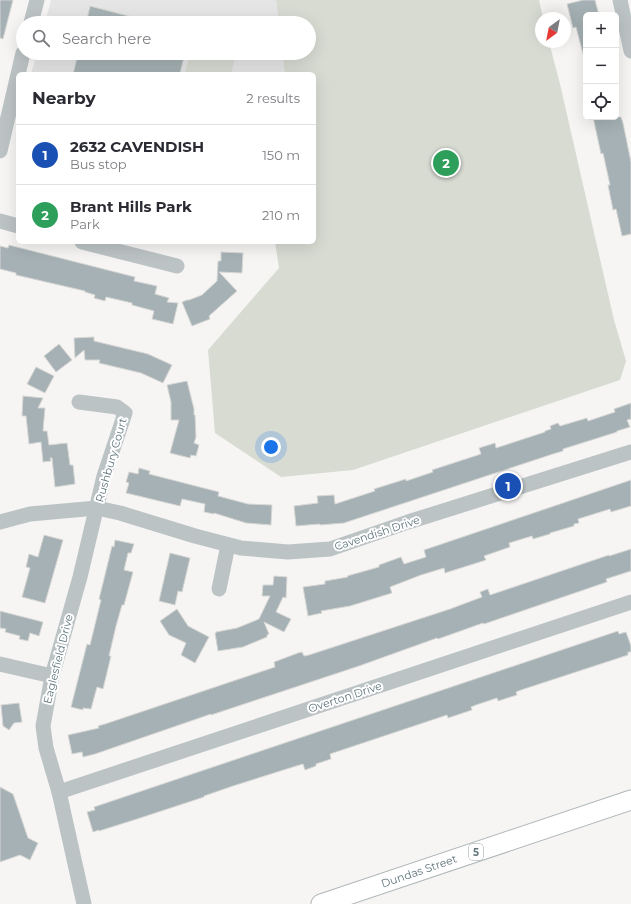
<!DOCTYPE html>
<meta charset="utf-8">
<style>
:root{--surface:#fff;--page:#f7f7f7;--text:#2b2b33;--muted:#7c7c81;--line:#e1e1e2;--accent:#e12d27}
body{margin:0;font-family:Montserrat,sans-serif;background:var(--page);color:var(--text)}
.controls{position:absolute;right:12px;top:12px;display:grid;overflow:hidden;border-radius:6px;box-shadow:0 4px 16px #0002}
.controls button{width:36px;height:36px;display:grid;place-items:center;padding:0;border:0;border-bottom:1px solid var(--line);background:var(--surface);color:var(--text);font:20px sans-serif}
.compass{position:absolute;left:535px;top:12px;width:36px;height:36px;border-radius:50%;background:var(--surface);box-shadow:0 4px 16px #0002;rotate:212deg}
.you{position:absolute;left:271px;top:447px;width:14px;height:14px;margin:-10px;border:3px solid #fff;border-radius:50%;background:#1a73e8;box-shadow:0 0 0 6px #1a73e833}
.badge{display:grid;place-items:center;width:26px;height:26px;border-radius:50%;background:var(--accent);color:#fff;font-size:13px;font-weight:700}
.pin{position:absolute;translate:-50% -50%;border:2px solid #fff;box-shadow:0 1px 4px #0006}
.list{margin:0;padding:0;list-style:none}
h2{display:flex;justify-content:space-between;align-items:center;height:52px;margin:0;padding:0 16px;font-size:17px}
h2 small{font-size:13px;font-weight:400;color:var(--muted)}
.list li{display:grid;grid-template-columns:26px 1fr auto;gap:12px;align-items:center;box-sizing:border-box;height:60px;padding:0 16px;border-top:1px solid var(--line)}
.list b{display:block;font-size:15px;white-space:nowrap}
.list p{margin:0;font-size:13px;white-space:nowrap;color:var(--muted)}
.list em{font-size:13px;font-style:normal;color:var(--muted)}
.icon{flex:none;width:22px;height:22px;fill:none;stroke:currentColor;stroke-width:2;stroke-linecap:round;stroke-linejoin:round}
.map{position:relative;flex:none;width:631px;height:904px;overflow:hidden}
.search{position:absolute;background:var(--surface);box-shadow:0 4px 16px #0002;left:16px;top:16px;width:300px;height:44px;display:flex;align-items:center;gap:10px;box-sizing:border-box;padding:0 14px;border-radius:22px;color:var(--muted);font-size:15px}
.panel{position:absolute;background:var(--surface);box-shadow:0 4px 16px #0002;left:16px;top:72px;width:300px;height:172px;border-radius:6px}
.map>svg:first-child{display:block}
.built{fill:#e4e5e4}
.green{fill:#d7dbd2}
.building{fill:#a5b1b4;stroke:#d7d7d5}
.lines{fill:none;stroke-linecap:round;stroke-linejoin:round}
.major-casing{stroke:#b0b7b9;stroke-width:21}
.minor{stroke:#bcc3c5;stroke-width:15}
.major{stroke:#fff;stroke-width:19}
.labels{text-anchor:middle;dominant-baseline:central;stroke-width:4;stroke-linejoin:round;paint-order:stroke}
.shield{fill:#fff;stroke:#90a0a4;stroke-width:1}
.shield-label{font-size:10px;font-weight:bold;fill:#61777d}
.street-label{font-size:11px;fill:#61777d;stroke:#fff}
</style>
<div class="map">
<svg width="631" height="904" viewBox="0 0 631 904">
<rect width="100%" height="100%" fill="#f6f5f3"/>
<!-- built -->
<g class="built">
<path d="M51,0H276L279,23H45Z"/>
<path d="M37,53H282L285,74H31Z"/>
</g>
<!-- green -->
<g class="green">
<path d="M276,0H539L543,18H541V42H549L560,84L614,320L626,361L620,380L353,470L281,477L215,433L208,350L279,268L275,242H314V74H285L282,53H309V23H279Z"/>
<path d="M190,53H236L231,74H185Z"/>
</g>
<!-- building -->
<g class="building">
<path d="M0,0H13L3,39L0,38Z"/>
<path d="M583,0H595L599,15H586V54H583L576,27L573,28L567,4Z"/>
<path d="M90,6L144,20V23H86Z"/>
<path d="M78,53H185L180,74H73Z"/>
<path d="M593,117H621L623,123L631,162V234L622,236L616,209L613,210L608,185H610L603,153L601,154Z"/>
<path d="M9,245L135,277L134,281L157,286L155,294L169,298L167,302L178,303L173,324L152,319L154,311L132,305V303L106,297L105,301L94,298L95,295L85,292V291L16,275V273L0,269V246L8,248Z"/>
<path d="M221,252L243,253L242,273L219,272L237,291L209,316L210,319L192,326L182,302L187,300H189L202,295L217,281L218,261H221Z"/>
<path d="M94,337V341L148,354L172,365L163,383L141,373L99,363L100,360H85L84,350L75,358L74,338Z"/>
<path d="M59,344L72,360L56,372L44,356Z"/>
<path d="M36,367L54,376L45,393L27,384Z"/>
<path d="M187,381L194,409V415H195L196,437L194,443L199,445L196,456L191,455L190,458L170,453L179,420H171V402L167,385Z"/>
<path d="M23,396L43,398L38,408H45L43,431H47L49,445L67,443L70,465H73L75,484L55,487L52,458H50L51,461L43,462L41,442L29,444L26,416H22Z"/>
<path d="M631,403V419L627,420L630,427L617,431V432L563,449V451L553,454L344,523L320,525V524L296,526L294,506L318,503L317,496L334,495L335,504L375,491L374,489L406,479V481L433,472L432,470L481,454L479,448L495,443L496,448L545,432V431L551,429L550,426L558,423L560,426L587,418L588,421L615,412L614,409Z"/>
<path d="M139,468L150,471L149,474L219,492L218,496L248,504L272,505L271,525L246,523L214,513V514L204,512L205,504L182,499L180,506L126,493L129,483L126,482L129,472L138,474Z"/>
<path d="M631,480V506L611,512L610,509L578,519L579,523L574,524V526L550,533V534L533,539L532,536L509,543L510,547L484,556L486,560L445,573L444,568L421,575L390,587L392,593L350,606L321,611L322,613L308,616L303,587L325,584V581L348,577L347,576L379,567V565L401,557L404,564L426,557L424,550Z"/>
<path d="M44,535L63,540L45,603L22,597L30,568L26,567L29,554L38,557Z"/>
<path d="M115,540L134,544L131,553H128L124,570L133,572L124,605H122L116,626L109,656H111L103,689L97,687L91,709L83,708V710L71,707L87,644L90,645L101,600L99,599L104,579L112,546L114,547Z"/>
<path d="M631,549V571L606,579L607,582L484,624L483,623L438,639L437,638L359,666L211,715V714L95,754L83,757L82,752L72,754L68,735L99,728L98,726L105,724L275,667L274,662L298,653L302,652L304,656L309,655L450,609L482,597L480,592L488,589L490,595L609,555V556Z"/>
<path d="M170,553L190,558L182,592L178,591L175,605L159,601Z"/>
<path d="M274,576L287,577L286,598L283,597L276,612L291,619L284,632L264,622L269,634L267,635V637L243,647L218,651L215,633H216V632L237,628L259,619L270,596H262L263,585H273Z"/>
<path d="M177,609L188,626L209,637L195,663L181,655L186,643L169,635L160,621Z"/>
<path d="M0,611L43,622L39,636L30,633L28,641L19,639L20,636L5,632L6,629L0,628Z"/>
<path d="M618,631L619,634L626,632L631,646V652H628V655L521,690L516,692L517,695L498,701L497,698L476,705L471,707L472,710L448,718L447,715L330,754L331,759L316,764V766L305,770L303,764L293,767L233,786L204,796V797L137,819L99,831V830L93,832L87,812L95,810L94,807Z"/>
<path d="M19,703L22,722L14,723L9,730L3,726L1,705Z"/>
<path d="M0,787L13,794L28,838L38,843L30,860L20,855L0,862Z"/>
</g>
<g class="lines">
<!-- major casing -->
<g class="major-casing">
<path id="major" d="M321,904L631,800"/>
</g>
<!-- minor -->
<g class="minor">
<path d="M620,0L631,51"/>
<path d="M31,23L37,0"/>
<path d="M0,151L23,53"/>
<path d="M0,221L18,226"/>
<path d="M82,242L177,266"/>
<path d="M79,402L117,407L125,413L104,476L80,577L52,676L43,726L46,748L59,792L84,904"/>
<path d="M0,522L30,514L97,508L120,513L195,536L241,548L288,552L330,549L408,522L631,452"/>
<path d="M219,589L228,545"/>
<path d="M0,664L52,676"/>
<path d="M59,792L631,602"/>
</g>
<!-- major -->
<use href="#major" class="major"/>
</g>
<g class="labels">
<!-- shield labels -->
<rect class="shield" x="469" y="844" width="14" height="16" rx="3"/>
<g class="shield-label">
<text x="476" y="852">5</text>
</g>
<!-- street labels -->
<g class="street-label">
<text transform="translate(111 460) rotate(-74)">Rushbury Court</text>
<text transform="translate(377 533) rotate(-18)">Cavendish Drive</text>
<text transform="translate(58 659) rotate(-76)">Eaglesfield Drive</text>
<text transform="translate(345 697) rotate(-18)">Overton Drive</text>
<text transform="translate(419 871) rotate(-19)">Dundas Street</text>
</g>
</g>
</svg>
<div class="controls">
<button>+</button>
<button>−</button>
<button><svg class="icon" aria-label="locate" viewBox="0 0 24 24"><circle cx="12" cy="12" r="6"/><path d="M12 2v4M12 18v4M2 12h4M18 12h4"/></svg></button>
</div>
<svg class="compass" viewBox="-18 -18 36 36"><path d="M0-13l5 13h-10z" fill="#e53935"/><path d="M0 13l5-13h-10z" fill="#7c7c81"/></svg>
<div class="you"></div>
<div class="pin badge" style="left:508px;top:486px;background:#1a4fb4">1</div>
<div class="pin badge" style="left:446px;top:163px;background:#2e9e5b">2</div>
<div class="search"><svg class="icon" aria-label="search" viewBox="0 0 24 24"><circle cx="10" cy="10" r="6"/><path d="M15 15l6 6"/></svg>Search here</div>
<section class="panel">
<h2>Nearby<small>2 results</small></h2>
<ul class="list">
<li><span class="badge" style="background:#1a4fb4">1</span><div><b>2632 CAVENDISH</b><p>Bus stop</p></div><em>150 m</em></li>
<li><span class="badge" style="background:#2e9e5b">2</span><div><b>Brant Hills Park</b><p>Park</p></div><em>210 m</em></li>
</ul>
</section>
</div>
